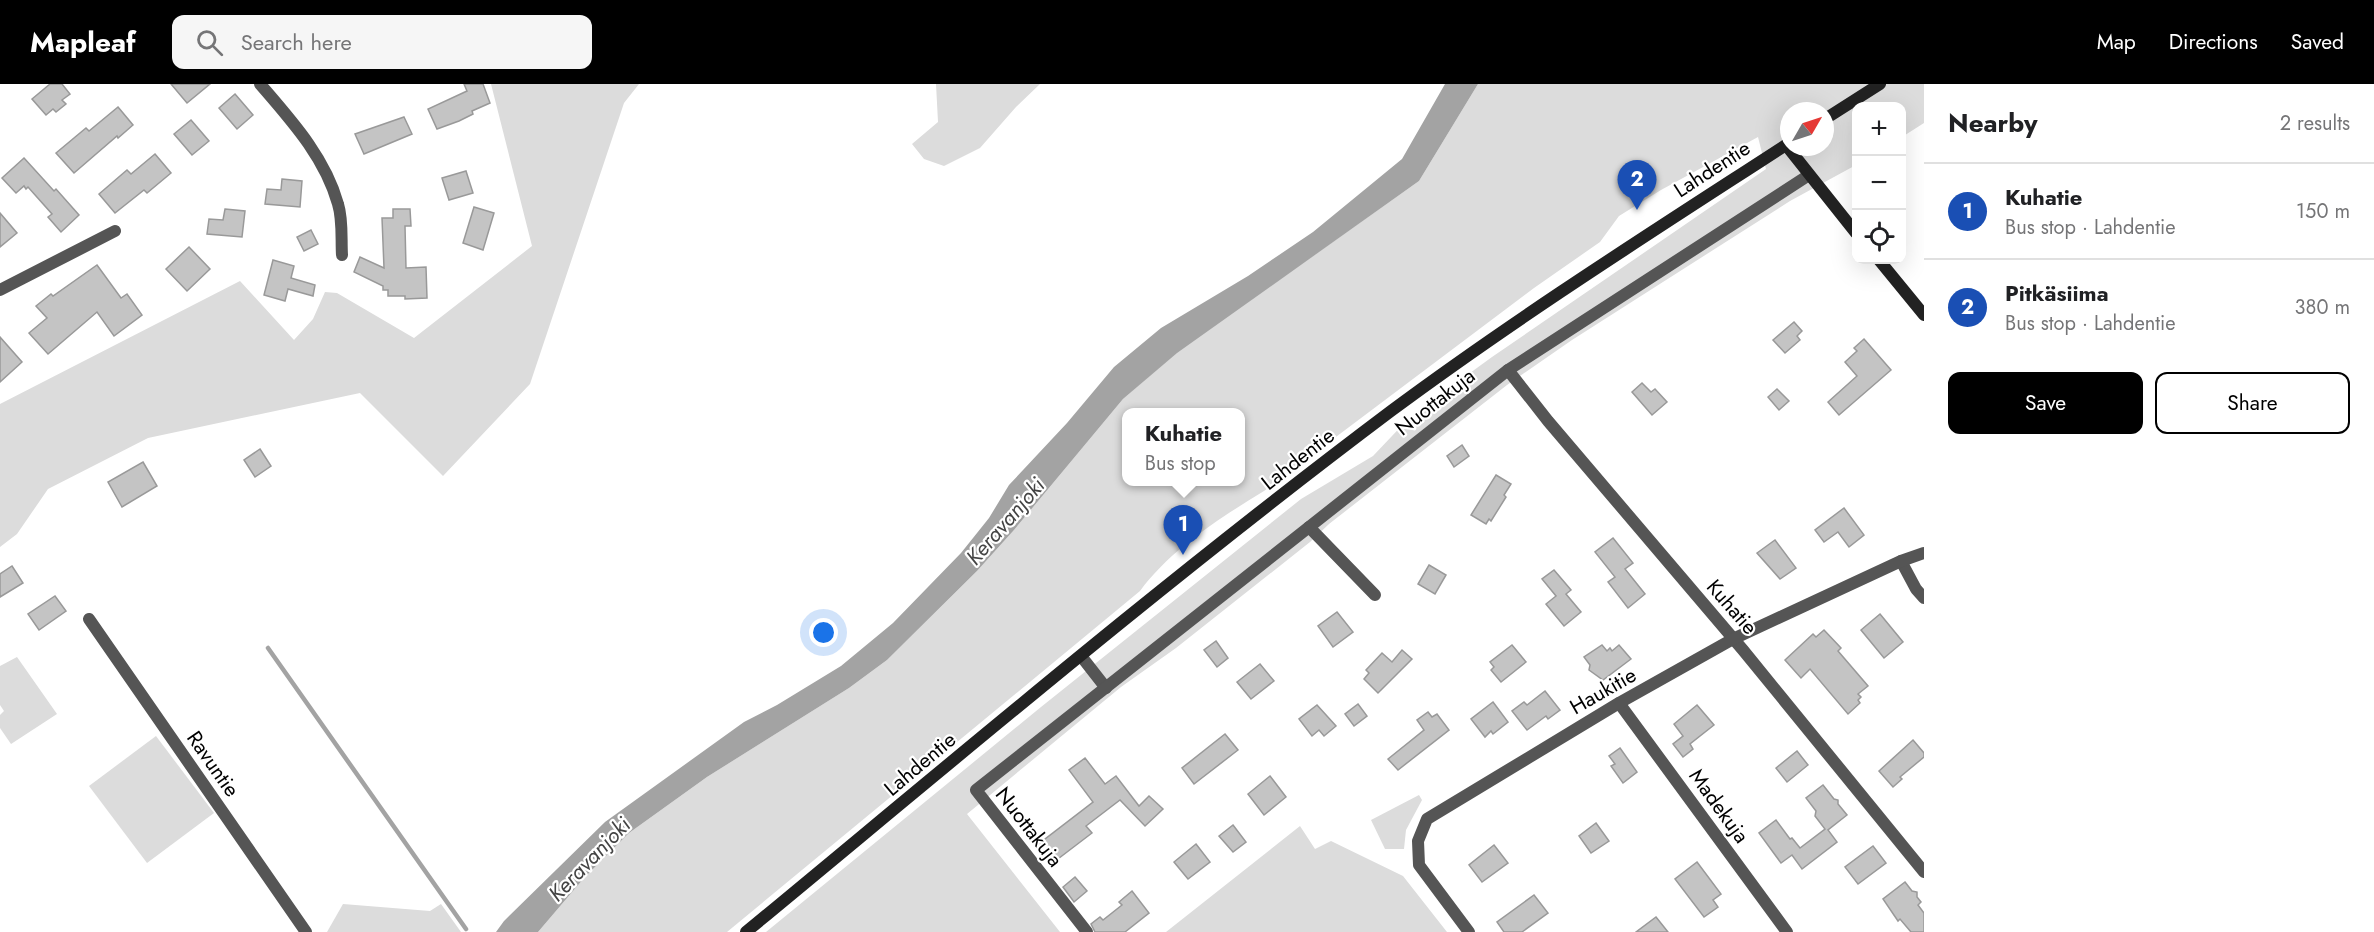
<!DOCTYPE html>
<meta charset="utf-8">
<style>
:root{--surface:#fff;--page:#f6f6f6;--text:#202124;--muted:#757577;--line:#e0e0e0;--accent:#000}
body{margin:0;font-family:Jost,sans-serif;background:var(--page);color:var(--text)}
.controls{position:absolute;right:18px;top:18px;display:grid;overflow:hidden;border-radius:12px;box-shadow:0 6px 24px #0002}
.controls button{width:54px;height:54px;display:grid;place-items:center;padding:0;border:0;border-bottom:2px solid var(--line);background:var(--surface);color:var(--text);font:30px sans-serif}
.compass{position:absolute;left:1780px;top:18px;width:54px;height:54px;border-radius:50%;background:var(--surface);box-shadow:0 6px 24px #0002;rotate:51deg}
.you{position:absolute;left:824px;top:549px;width:21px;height:21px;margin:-15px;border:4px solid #fff;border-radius:50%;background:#1a73e8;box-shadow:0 0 0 9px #1a73e833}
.badge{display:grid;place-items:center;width:39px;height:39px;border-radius:50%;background:var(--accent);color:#fff;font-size:20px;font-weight:700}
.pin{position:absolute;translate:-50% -50px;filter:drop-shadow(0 2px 3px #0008)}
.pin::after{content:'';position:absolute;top:32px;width:21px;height:18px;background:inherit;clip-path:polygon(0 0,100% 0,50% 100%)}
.popup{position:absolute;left:1122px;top:324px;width:123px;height:78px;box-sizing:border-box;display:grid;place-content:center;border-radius:12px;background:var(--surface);filter:drop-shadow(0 2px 4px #0005);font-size:20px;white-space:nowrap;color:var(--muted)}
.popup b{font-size:22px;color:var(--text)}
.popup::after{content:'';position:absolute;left:50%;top:100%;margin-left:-12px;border:12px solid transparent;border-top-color:var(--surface)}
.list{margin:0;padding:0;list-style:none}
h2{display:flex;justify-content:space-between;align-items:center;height:78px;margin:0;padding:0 24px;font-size:26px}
h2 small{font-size:20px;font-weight:400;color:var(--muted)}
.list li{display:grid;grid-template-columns:39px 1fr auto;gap:18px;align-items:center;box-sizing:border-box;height:96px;padding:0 24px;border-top:2px solid var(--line)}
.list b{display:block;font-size:22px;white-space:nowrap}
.list p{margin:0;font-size:20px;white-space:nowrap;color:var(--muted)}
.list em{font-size:20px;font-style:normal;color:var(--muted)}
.actions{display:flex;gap:12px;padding:18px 24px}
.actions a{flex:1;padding:14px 0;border:2px solid var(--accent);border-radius:12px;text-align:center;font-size:21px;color:var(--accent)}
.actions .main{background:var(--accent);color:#fff}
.icon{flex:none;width:33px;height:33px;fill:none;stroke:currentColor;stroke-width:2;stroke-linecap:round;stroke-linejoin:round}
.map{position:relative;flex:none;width:1924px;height:848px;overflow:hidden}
header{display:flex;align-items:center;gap:36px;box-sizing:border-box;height:84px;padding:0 30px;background:var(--accent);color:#fff}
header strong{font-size:28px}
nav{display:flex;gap:33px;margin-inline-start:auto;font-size:21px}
.search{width:420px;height:54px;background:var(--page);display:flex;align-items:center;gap:15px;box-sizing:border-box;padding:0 21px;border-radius:12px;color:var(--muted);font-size:22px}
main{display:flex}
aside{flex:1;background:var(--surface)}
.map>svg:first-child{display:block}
.green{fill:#dcdcdc;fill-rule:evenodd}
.water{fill:#a3a3a3}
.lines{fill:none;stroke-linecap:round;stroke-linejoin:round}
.stream{stroke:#a3a3a3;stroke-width:4.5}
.building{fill:#c4c4c4;stroke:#999;stroke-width:1.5}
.street{stroke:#555;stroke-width:12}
.secondary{stroke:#222;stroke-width:12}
.labels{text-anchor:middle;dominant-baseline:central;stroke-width:4.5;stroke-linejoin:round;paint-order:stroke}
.street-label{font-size:21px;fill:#000;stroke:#fff}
.water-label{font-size:22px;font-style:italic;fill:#444;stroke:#fff}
</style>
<header>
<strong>Mapleaf</strong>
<div class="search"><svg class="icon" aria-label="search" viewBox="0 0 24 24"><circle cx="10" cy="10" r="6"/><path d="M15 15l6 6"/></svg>Search here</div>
<nav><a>Map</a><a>Directions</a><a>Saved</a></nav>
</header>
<main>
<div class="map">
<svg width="1924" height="848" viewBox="0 0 1924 848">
<rect width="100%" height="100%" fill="#fff"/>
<!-- green -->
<g class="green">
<path d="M491,0H639L624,19L530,300L443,392L360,309L148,354L48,405L17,450L0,463V320L240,197L294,256L313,235L325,208L337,209L414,254L532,162Z"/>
<path d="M936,0H1040L1016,23L980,64L944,82L924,75L912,60L938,38Z"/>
<path d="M1478,0H1924V39L1902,53V22H1856V81L1790,117L1572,256L1507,301L1329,440L1310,458L1176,564L1121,603L967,730L1060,848H766L1041,623L1301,415L1373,372L1410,333L1437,313L1492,273L1766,85L1758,53L1661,106L1619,132L1600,158L1534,204L1264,407C1220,434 1171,465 1140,507L727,848H538L585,793L629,749L707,693L849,604L887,576L977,487L1014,446L1123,315L1177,268L1419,97ZM1789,27H1825V63H1789ZM1126,328H1240V398H1126Z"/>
<path d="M17,573L57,630L11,660L0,644V631L4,627L0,621V582Z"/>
<path d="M156,652L214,729L147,779L89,702Z"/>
<path d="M1419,711L1422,716L1406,746L1404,765H1385L1371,736Z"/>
<path d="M1300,742L1315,765L1331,757L1403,792L1447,848H1166Z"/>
<path d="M343,820L430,827L441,820L461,848H327Z"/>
</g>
<!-- water -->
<path class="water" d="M1445,0H1478L1419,97L1177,269L1123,315L1014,446L977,487L887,576L849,604L707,693L629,749L585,793L538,848H496L504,837L605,738L744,638L777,621L841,582L893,539L961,469L989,434L1009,401L1067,339L1114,283L1161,244L1248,192L1313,148L1402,75Z"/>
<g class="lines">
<!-- stream -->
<path class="stream" d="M268,564L466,845"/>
</g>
<!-- building -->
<g class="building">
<path d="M50,0H62L70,10L62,16L66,20L56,28L53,25L46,31L32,15Z"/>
<path d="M171,0H210L187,19Z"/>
<path d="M464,0H483L490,19L472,27L473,30L459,37L437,45L428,25L467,7Z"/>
<path d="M235,10L253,31L237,45L219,24Z"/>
<path d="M118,23L133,41L118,54L117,52L74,89L56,69L86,44L89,47Z"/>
<path d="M404,33L412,50L364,70L355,50Z"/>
<path d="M191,36L209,57L192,71L174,50Z"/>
<path d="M155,70L171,89L147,109L144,106L115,129L99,110L127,86L131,90Z"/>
<path d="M24,74L54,107L56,105L79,131L61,148L48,133L52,130L28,103L26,105L24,102L16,109L2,94Z"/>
<path d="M466,87L473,109L449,116L442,94Z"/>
<path d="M282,95L302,97L300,123L265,120L267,105L281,106Z"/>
<path d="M474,123L494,129L483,166L463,159Z"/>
<path d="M225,125L245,127L242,153L207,150L209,135L223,136Z"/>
<path d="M393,125H410L411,142H405L406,184L426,183L427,214L405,215V212H388V206H383V202L354,188L360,173L384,184L382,134H393Z"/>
<path d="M0,129L17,149L0,163Z"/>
<path d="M311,146L318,160L304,167L297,153Z"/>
<path d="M189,163L210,185L187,207L166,185Z"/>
<path d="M273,176L294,182L291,194L315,201L313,212L288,205L285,217L264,211Z"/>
<path d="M97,181L121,214L127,210L142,231L114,252L97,228L48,270L29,249L47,234L36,222L51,210L53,212Z"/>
<path d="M1794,238L1802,247L1797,252L1800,256L1785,269L1773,256Z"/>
<path d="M0,253L22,278L0,298Z"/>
<path d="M1864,255L1891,286L1839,331L1828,318L1857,292L1845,278L1857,267L1854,264Z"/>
<path d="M1642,299L1651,308L1655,305L1667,318L1652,331L1632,308Z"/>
<path d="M1777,305L1789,317L1779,326L1768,313Z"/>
<path d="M1462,361L1469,372L1454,383L1447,372Z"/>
<path d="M260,365L271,382L255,393L244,376Z"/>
<path d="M143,378L157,402L122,423L108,398Z"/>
<path d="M1496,391L1511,400L1504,411L1506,413L1491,437L1489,435L1486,440L1471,431Z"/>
<path d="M1844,424L1864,451L1849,463L1838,448L1824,458L1815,446Z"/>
<path d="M1613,454L1633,479L1625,485L1645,510L1628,524L1608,498L1615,493L1595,468Z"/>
<path d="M1775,456L1796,484L1780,495L1757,469Z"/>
<path d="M1429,481L1446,491L1435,510L1418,500Z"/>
<path d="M12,482L23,499L0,513V490Z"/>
<path d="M1554,486L1571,506L1566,510L1581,528L1564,542L1546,520L1556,512L1542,495Z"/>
<path d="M55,512L66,527L39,546L28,530Z"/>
<path d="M1337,528L1353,548L1333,563L1318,542Z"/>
<path d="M1880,530L1903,558L1884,574L1861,546Z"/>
<path d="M1824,546L1841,564L1838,567L1868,602L1858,610L1861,613L1858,616L1860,619L1848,630L1810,585L1801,594L1785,576L1813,550L1816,553Z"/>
<path d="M1216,557L1228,574L1217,583L1204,566Z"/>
<path d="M1512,561L1526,578L1501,598L1491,586L1494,583L1490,578Z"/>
<path d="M1602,561L1607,567L1610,564L1612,567L1619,561L1631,575L1603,596L1589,586L1590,581L1584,573Z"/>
<path d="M1402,566L1412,575L1378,609L1364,595L1369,589L1366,586L1382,569L1392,578Z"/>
<path d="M1260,580L1274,597L1251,615L1237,598Z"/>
<path d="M1545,607L1560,626L1548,635L1546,632L1527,646L1512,627L1524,618L1527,621Z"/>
<path d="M1493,618L1508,638L1493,650L1491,647L1485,653L1471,635Z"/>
<path d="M1358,620L1367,632L1354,642L1345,630Z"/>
<path d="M1317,621L1336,642L1324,652L1319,646L1312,652L1299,635Z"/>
<path d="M1697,621L1714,641L1690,660L1693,665L1683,673L1673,660L1683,652L1674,640Z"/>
<path d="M1428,628L1432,633L1437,630L1449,646L1398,686L1388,675L1424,646L1417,636Z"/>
<path d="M1225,650L1238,666L1194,700L1182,684Z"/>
<path d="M1913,656L1924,669V673L1900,693L1902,695L1893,703L1879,687Z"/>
<path d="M1620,664L1637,688L1623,699L1611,682L1615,680L1609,672Z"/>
<path d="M1797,667L1808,681L1787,698L1776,684Z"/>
<path d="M1085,674L1105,700L1116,692L1139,722L1149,712L1163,725L1145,742L1120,716L1086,742L1092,749L1050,781L1036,762L1093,718L1069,686Z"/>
<path d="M1270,692L1286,713L1264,731L1248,710Z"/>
<path d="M1823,701L1834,715L1838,716V720L1847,731L1828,746L1837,758L1802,785L1792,771L1781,779L1759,749L1776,736L1790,755L1792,754L1800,764L1825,745L1815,732L1816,727L1806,714Z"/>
<path d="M1596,739L1609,757L1591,769L1579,752Z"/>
<path d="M1233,741L1246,758L1233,768L1219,752Z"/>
<path d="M1196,760L1210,778L1188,795L1174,778Z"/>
<path d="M1494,761L1508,779L1482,798L1469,781Z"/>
<path d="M1873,762L1886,779L1858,800L1845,783Z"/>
<path d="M1697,778L1721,810L1713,816L1718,823L1704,833L1675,795Z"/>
<path d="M1075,793L1087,807L1074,818L1063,803Z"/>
<path d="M1905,798L1912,807L1917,808V813L1921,818L1918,821L1924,829V848H1911L1900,835L1898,837L1883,815Z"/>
<path d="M1132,807L1149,829L1125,848H1095L1091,840L1100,833L1103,836L1122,821L1119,818Z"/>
<path d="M1534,811L1548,829L1522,848H1504L1497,838Z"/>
<path d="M1656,833L1668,848H1636Z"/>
</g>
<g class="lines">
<!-- street -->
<g class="street">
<path d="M260,0C291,36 325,73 338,120C343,136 341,155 342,171"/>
<path d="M0,206L115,147"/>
<path d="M1508,286L1548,337L1743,566L1924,788"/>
<path d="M1309,443L1375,511"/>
<path d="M1901,477L1916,505L1924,514"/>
<path d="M89,535L306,848"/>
<path d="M1081,572L1106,604"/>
<path d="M1619,619L1787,848"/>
<path d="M1087,848L976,706L1508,286L1809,91"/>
<path d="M1469,848L1419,781L1418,757L1427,735L1619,619L1733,555L1901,477L1924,469"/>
</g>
<!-- secondary -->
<g class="secondary">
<path d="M1825,35L1880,0"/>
<path d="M1786,61L1856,149"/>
<path d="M1879,176L1924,231"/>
<path d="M746,848C959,672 1170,493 1391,327C1519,232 1655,146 1789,59"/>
</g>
</g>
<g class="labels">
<!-- street labels -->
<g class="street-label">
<text transform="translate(1712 85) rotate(-33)">Lahdentie</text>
<text transform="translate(1435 318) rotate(-38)">Nuottakuja</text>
<text transform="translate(1298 375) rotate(-38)">Lahdentie</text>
<text transform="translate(1732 523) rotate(49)">Kuhatie</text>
<text transform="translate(1603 607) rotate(-30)">Haukitie</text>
<text transform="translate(213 680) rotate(55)">Ravuntie</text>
<text transform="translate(920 680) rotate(-40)">Lahdentie</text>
<text transform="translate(1719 722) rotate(54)">Madekuja</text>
<text transform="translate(1029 743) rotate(52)">Nuottakuja</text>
</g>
<!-- water labels -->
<g class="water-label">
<text transform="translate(1005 437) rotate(-49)">Keravanjoki</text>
<text transform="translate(589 775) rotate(-46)">Keravanjoki</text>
</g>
</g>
</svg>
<div class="controls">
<button>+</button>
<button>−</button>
<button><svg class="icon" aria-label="locate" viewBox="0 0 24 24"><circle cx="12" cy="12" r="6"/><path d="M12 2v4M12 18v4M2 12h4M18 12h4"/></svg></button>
</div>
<svg class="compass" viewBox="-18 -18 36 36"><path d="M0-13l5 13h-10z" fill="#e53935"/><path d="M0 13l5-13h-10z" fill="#757577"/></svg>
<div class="you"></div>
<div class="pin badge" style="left:1183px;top:471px;background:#1a4fb4">1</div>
<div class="popup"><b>Kuhatie</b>Bus stop</div>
<div class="pin badge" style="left:1637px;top:126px;background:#1a4fb4">2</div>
</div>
<aside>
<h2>Nearby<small>2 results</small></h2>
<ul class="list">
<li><span class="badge" style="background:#1a4fb4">1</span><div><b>Kuhatie</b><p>Bus stop · Lahdentie</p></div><em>150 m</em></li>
<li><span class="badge" style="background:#1a4fb4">2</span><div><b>Pitkäsiima</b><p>Bus stop · Lahdentie</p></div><em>380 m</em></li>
</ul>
<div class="actions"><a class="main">Save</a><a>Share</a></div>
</aside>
</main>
